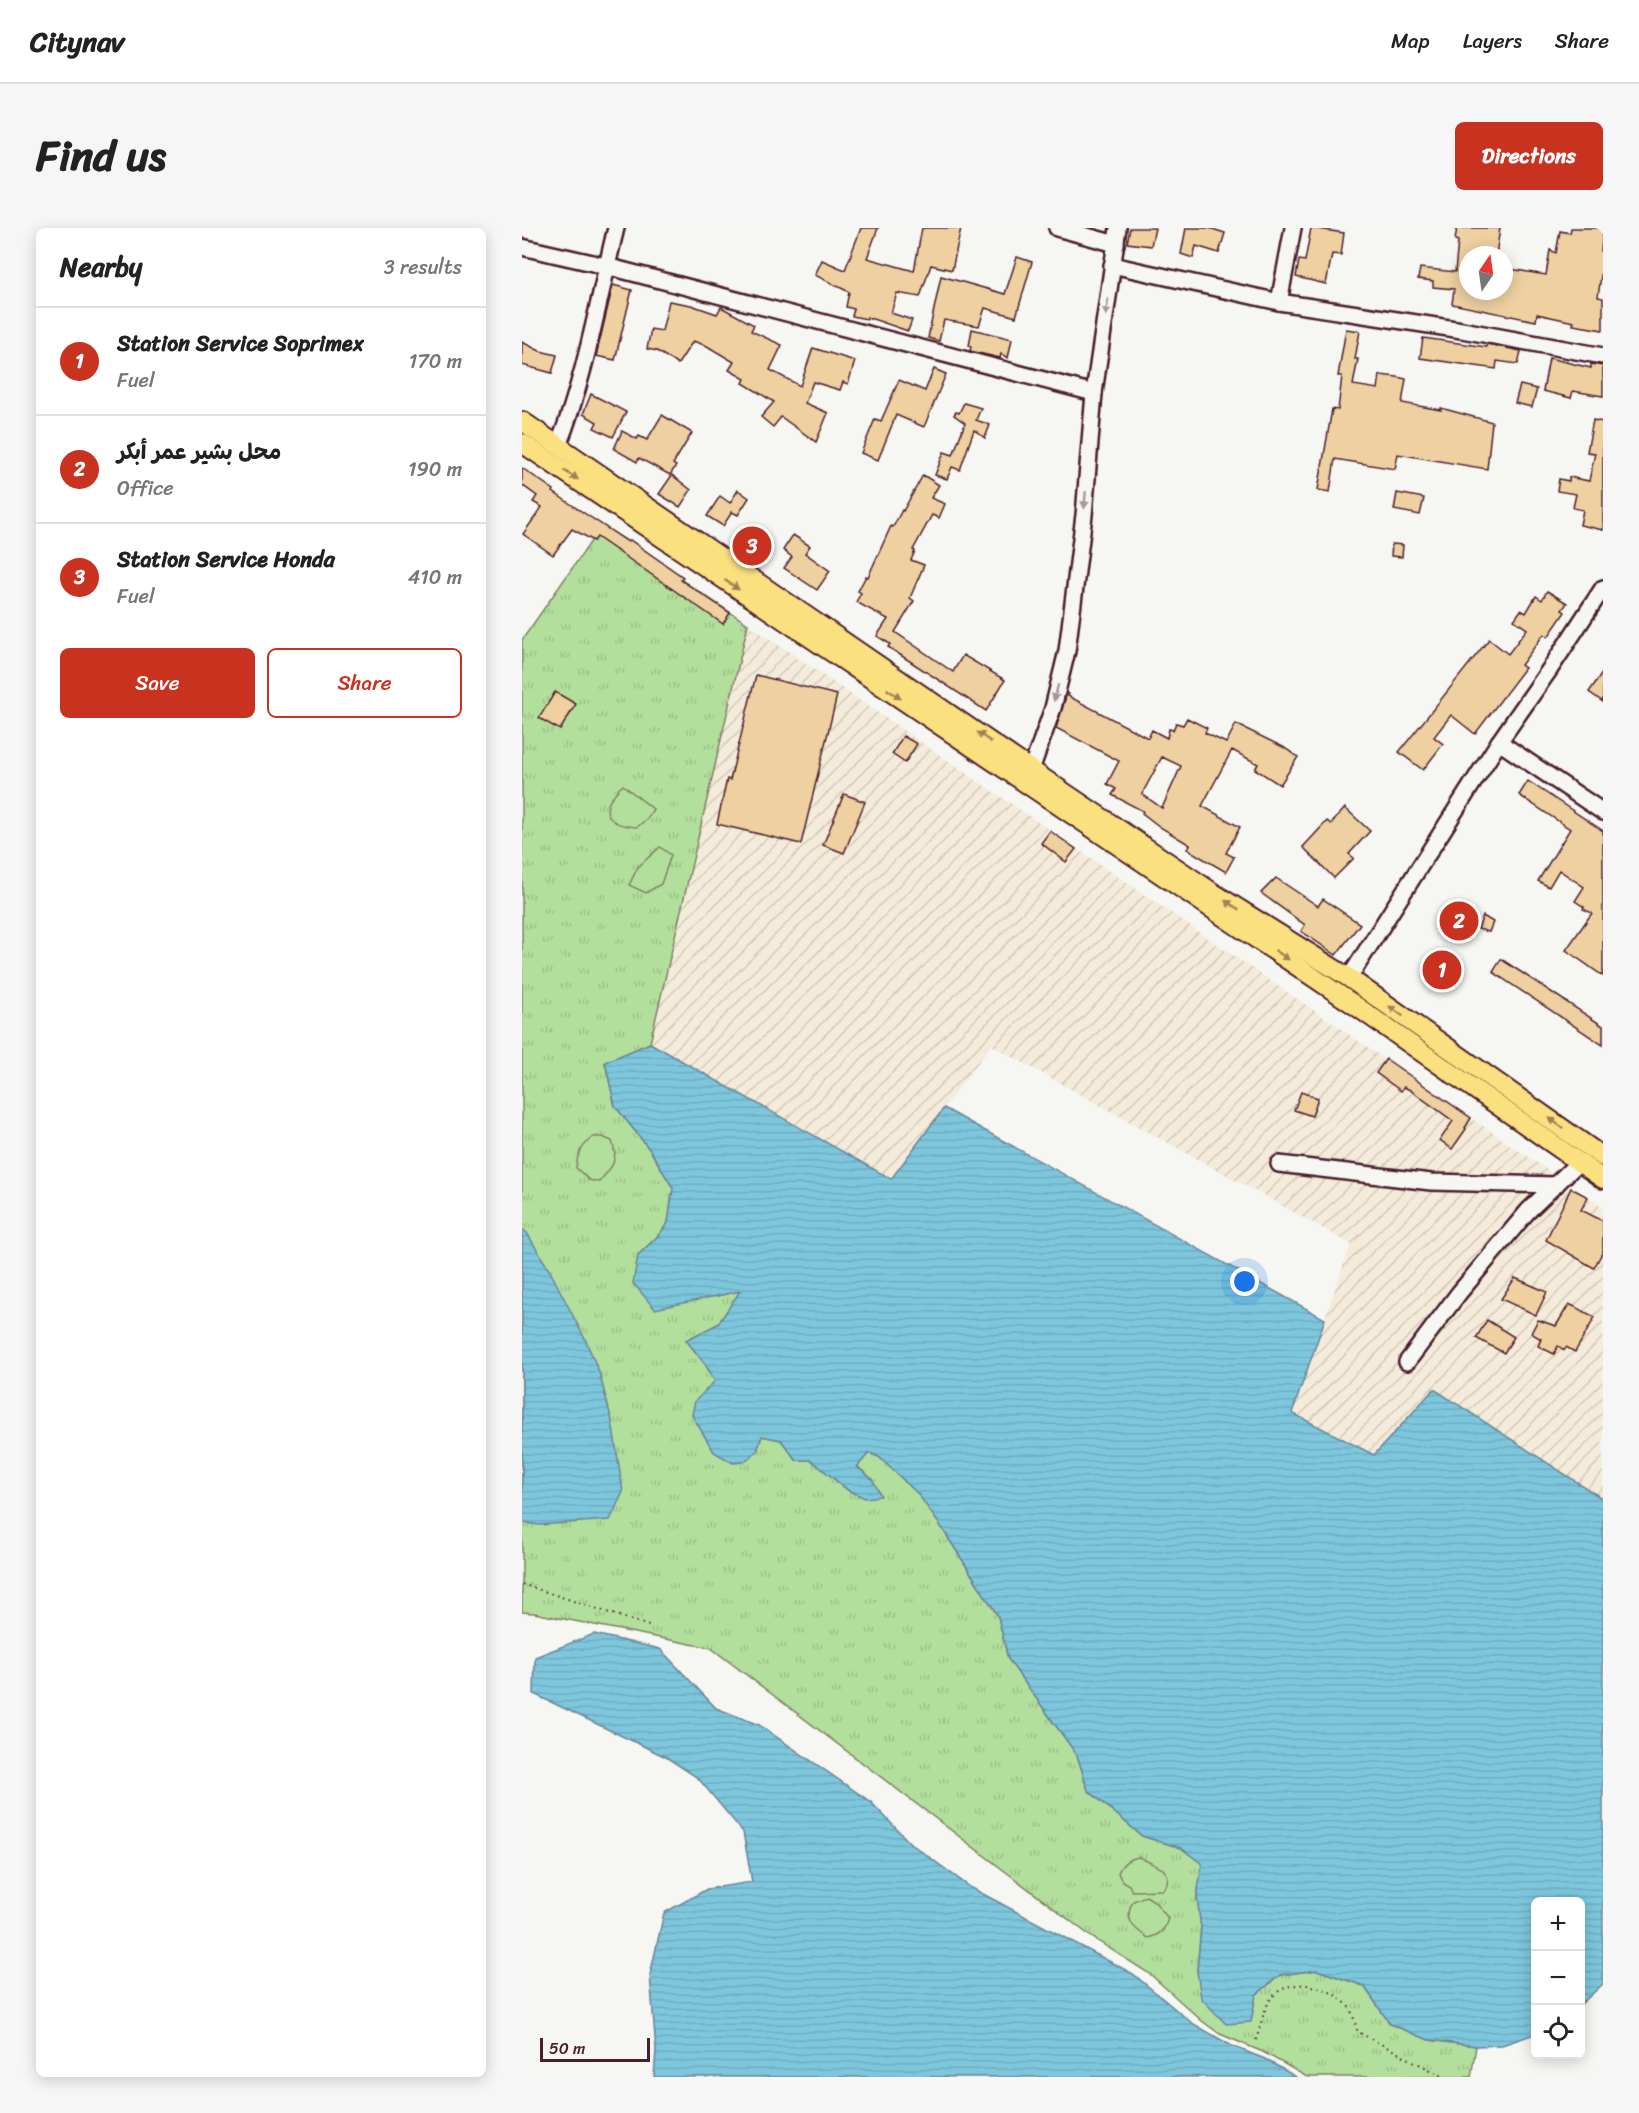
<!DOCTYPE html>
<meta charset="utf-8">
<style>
:root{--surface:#fff;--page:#f6f6f6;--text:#222;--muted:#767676;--line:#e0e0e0;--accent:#c8321e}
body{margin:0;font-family:Sriracha,"Playpen Sans Arabic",sans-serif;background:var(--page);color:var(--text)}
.controls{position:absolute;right:18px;bottom:18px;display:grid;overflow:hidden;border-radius:9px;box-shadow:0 3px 15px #0003}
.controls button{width:54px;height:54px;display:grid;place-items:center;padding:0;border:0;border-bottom:2px solid var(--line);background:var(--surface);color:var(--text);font:30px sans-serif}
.compass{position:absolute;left:937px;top:18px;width:54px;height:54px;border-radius:50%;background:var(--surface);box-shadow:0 3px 15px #0003;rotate:13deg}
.scale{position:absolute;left:18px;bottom:15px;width:110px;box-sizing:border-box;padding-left:6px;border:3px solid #4a1f2b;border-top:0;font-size:16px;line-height:21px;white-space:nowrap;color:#4a1f2b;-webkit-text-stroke:4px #f6f6f2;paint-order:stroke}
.you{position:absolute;left:723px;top:1054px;width:21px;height:21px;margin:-15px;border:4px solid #fff;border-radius:50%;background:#1a73e8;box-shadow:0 0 0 9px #1a73e833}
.badge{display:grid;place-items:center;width:39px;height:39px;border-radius:50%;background:var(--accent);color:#fff;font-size:20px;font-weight:700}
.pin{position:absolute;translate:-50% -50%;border:3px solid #fff;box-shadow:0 2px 6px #0006}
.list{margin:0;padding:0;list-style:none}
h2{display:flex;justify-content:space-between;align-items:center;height:78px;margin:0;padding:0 24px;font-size:26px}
h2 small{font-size:20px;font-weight:400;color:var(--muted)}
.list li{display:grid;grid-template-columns:39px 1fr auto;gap:18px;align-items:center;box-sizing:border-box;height:108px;padding:0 24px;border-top:2px solid var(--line)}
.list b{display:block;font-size:22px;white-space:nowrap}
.list p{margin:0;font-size:20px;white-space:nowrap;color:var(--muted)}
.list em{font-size:20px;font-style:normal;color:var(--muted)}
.actions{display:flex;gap:12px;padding:18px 24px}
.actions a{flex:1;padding:14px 0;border:2px solid var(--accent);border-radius:9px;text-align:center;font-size:21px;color:var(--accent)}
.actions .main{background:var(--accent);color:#fff}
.icon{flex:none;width:33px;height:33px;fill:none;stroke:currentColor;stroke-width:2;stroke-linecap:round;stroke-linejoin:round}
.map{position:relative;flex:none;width:1081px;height:1849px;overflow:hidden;border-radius:9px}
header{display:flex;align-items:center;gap:36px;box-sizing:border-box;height:84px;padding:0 30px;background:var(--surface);border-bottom:2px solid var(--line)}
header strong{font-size:28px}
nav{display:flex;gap:33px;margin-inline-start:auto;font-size:21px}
.intro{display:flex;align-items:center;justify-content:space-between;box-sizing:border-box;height:144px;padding:0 36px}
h1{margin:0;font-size:42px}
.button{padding:15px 27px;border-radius:9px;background:var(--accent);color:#fff;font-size:21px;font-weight:700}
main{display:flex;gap:36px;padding:0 36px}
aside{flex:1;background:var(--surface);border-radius:9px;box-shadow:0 3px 15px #0003}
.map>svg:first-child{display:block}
.industrial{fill:url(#industrial-furrows)}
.grass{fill:url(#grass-tufts);stroke:#7e7f64;stroke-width:1.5}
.pitch{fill:#b3df9d;stroke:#7e7f64;stroke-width:1.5}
.water{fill:url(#water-rules);stroke:#698496;stroke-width:1.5}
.building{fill:#eed0a1;stroke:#4a1f2b;stroke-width:1.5;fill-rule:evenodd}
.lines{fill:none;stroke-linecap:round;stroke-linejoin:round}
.minor-casing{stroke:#4a1f2b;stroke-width:20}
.major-casing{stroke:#4a1f2b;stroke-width:22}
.path{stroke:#4a1f2b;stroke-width:2;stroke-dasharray:1.5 4.5;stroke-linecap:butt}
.minor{stroke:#f6f6f2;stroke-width:15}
.major{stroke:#fbe080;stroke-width:18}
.oneway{fill:#a99598}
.oneway2{fill:#a28056}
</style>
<header>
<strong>Citynav</strong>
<nav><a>Map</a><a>Layers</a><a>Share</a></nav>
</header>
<div class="intro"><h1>Find us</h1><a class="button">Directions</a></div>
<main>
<aside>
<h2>Nearby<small>3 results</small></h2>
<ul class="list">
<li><span class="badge">1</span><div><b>Station Service Soprimex</b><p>Fuel</p></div><em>170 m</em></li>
<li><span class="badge">2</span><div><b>محل بشير عمر أبكر</b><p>Office</p></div><em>190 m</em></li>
<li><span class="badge">3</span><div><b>Station Service Honda</b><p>Fuel</p></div><em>410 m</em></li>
</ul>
<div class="actions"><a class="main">Save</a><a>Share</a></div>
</aside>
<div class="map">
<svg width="1081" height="1849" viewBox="0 0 1081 1849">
<defs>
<pattern id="industrial-furrows" width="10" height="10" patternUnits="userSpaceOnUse" patternTransform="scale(1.5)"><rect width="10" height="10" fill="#f4ebda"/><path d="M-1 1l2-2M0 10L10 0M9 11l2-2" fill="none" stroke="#d3c9bb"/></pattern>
<pattern id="grass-tufts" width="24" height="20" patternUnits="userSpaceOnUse" patternTransform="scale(1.5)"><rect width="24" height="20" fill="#b3df9d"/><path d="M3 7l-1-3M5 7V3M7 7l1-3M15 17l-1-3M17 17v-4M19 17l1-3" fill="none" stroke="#9bbf87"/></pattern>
<pattern id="water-rules" width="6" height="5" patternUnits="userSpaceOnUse" patternTransform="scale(1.5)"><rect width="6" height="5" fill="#7dc7dd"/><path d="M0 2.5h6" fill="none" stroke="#6eaabe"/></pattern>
</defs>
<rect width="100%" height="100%" fill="#f6f6f2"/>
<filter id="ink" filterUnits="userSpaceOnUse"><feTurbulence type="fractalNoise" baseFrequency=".0167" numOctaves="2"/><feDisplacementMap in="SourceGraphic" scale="12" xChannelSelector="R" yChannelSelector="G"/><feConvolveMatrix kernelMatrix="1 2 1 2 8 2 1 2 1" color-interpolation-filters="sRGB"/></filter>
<g filter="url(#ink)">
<!-- industrial -->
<path class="industrial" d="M226,396L1081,980V1271L912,1161L852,1227L769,1185L829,1016L469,817L369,951L128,815Z"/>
<!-- grass -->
<path class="grass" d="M79,299L226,396L128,815L83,835L93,878L128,922L151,960L146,995L135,1009L116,1027L190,1069L219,1063L196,1096L164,1112L183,1136L194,1154L184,1161L170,1187L180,1203L235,1223L240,1208L259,1212L274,1232H289L327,1263L350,1251L335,1238L347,1225L357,1229L397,1266L420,1300L476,1388L486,1431L555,1527L566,1562L620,1608L659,1620L681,1636L675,1668L679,1700L675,1743L734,1767L758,1747L795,1742L842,1758L868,1796L907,1812L954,1818L949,1849H785L741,1824L698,1806L680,1793L628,1746L571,1710L189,1420L12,1385L0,1384V412Z"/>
<!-- pitch -->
<g class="pitch">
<path d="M101,557L131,581L125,591L115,599C81,597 76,580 101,557Z"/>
<path d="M138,619L149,627L139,656L124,665L107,657L116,639Z"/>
<path d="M71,909H80L90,913C97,933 90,939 77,954L67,952L54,940C55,926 60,918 71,909Z"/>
<path d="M617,1629L641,1641L646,1648L645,1656L641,1662L610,1663L607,1657L600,1653L596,1645C601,1634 606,1631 617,1629Z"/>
<path d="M624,1668L632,1673L646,1690C643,1702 638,1707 626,1710C611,1700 601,1691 611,1673Z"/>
</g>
<!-- water -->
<g class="water">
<path d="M128,815L369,951L422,880L803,1091L770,1185L852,1227L912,1161L1081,1271V1756L1059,1776L1058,1674H1014L1013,1806L980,1817L954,1818L907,1812L868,1796L842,1758L795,1742L758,1747L734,1767L729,1794L704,1796L679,1770L675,1743L679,1700L675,1668L680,1636L659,1620L620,1608L566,1562L555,1527L486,1431L476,1388L420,1300L396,1266L357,1229L347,1225L335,1239L350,1251L359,1268L343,1270L327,1263L289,1232H274L259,1212L240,1208L235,1223L222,1234L211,1235L192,1224L170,1187L173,1173L193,1153L183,1136L164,1112L196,1096L218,1063L133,1081L111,1055L116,1027L135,1009L146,995L151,960L128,922L93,878L83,834Z"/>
<path d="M0,1001L5,1005L29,1045L64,1113L77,1144L90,1193L101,1264L88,1292L17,1297L0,1294Z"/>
<path d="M72,1406L138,1421L194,1480L237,1497L349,1574L388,1615L448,1659L611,1746L670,1795L710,1818L743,1831L774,1849H132L134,1822L128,1747L142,1685L185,1661L230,1654L221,1604L176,1550L144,1529L12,1466L13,1429Z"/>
</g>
<!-- building -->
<g class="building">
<path d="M339,0H356L345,30L392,43L400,0H439L430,42L409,37L398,69L375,65L369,85L390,92L386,103L345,89V91L330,88L332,81L324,79L327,64L293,47L300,32L323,42Z"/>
<path d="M608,0H633L629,18L605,15Z"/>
<path d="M664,0H687L703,5L697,25L674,18L671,30L659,26Z"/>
<path d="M789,0L822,5L819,27L810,26L804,56L774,49L777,32L783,33Z"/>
<path d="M935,0H978L974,27H946V63H982V40L1024,47L1028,22L1034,25L1038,3L1048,5L1049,0H1081L1079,23L1081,24V34L1076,69L1081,70V102L1051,97L1052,94L1015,86L1014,93L930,76L932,61L911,59V53L896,51L898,40L933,44L936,13L933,12Z"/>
<path d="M495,29L510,34L494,89L463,80L457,98L422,92L417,113L406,110L419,48L483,66Z"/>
<path d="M91,57L110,62L93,132L74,128Z"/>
<path d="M147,73L169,77L195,86L199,79L232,97L229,103L260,117L248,142L278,158L291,120L333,133L326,156L321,154L318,162L291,154L283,175L306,185L294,214L259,189L251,199L239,189L252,174L221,155L223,151L207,142L212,134L185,118L171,113L156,136L135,123L125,121L129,101L140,103Z"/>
<path d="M450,101L490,111L486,130L479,126L478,130L448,123L449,118H447Z"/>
<path d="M824,101L838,103L833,131H836L831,157L856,161L858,147L875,149L884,151L880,175L919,182V180L970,194L965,241L876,226L873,241L813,231L808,264L796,262L810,181L816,182L820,148H816Z"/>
<path d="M901,110L964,119L965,116L999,123L996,136L975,133L974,141L898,130Z"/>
<path d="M0,114L18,123L35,127L30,145L0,137Z"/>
<path d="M1027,130L1069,140V136L1081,138V168L1051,163L1049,170L1021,163Z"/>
<path d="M412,141L424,146L402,199L374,187L356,232L339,225L353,191L359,193L377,152L403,163Z"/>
<path d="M998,157L1015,161L1010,179L993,175Z"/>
<path d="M69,166L104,184L91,209L72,200L75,194L61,186Z"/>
<path d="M442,175L459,180L454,192L468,197L463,210L452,202L438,242L430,239L425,251L413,247L422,224L431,227L443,195L432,187L434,184L437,185Z"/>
<path d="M140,187L170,205L151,236L154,238L148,247L117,230L115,234L92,221L100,203L115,211L117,208L125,212Z"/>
<path d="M1071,192L1081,194V302L1058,297L1061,282L1051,280L1054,266L1035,263L1037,251L1047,253V249L1067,253L1073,225L1065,224Z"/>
<path d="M0,240L32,262L31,264L59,283L106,314L108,312L161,349L159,352L208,385L201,396L75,309L72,313L50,301L31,327L1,306L20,279L11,274L15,268L0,257Z"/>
<path d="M150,247L169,262L158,279L137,266Z"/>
<path d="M401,247L417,257L409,270L423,276L417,290L410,287L391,322L393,323L389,332L402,337L388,370L392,373L373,404L431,444L441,427L483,452L464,483L366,419L368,416L355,408L366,391L334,374L339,365L336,363L344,348L346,349L369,298L371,299L380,282L381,283Z"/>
<path d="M216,262L227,270L216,287L210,284L201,298L185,288L198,268L208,275Z"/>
<path d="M875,265L902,270L898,287L872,282Z"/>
<path d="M271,307L288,318L283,325L308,343L295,362L262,340L270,329L261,322Z"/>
<path d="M870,316L881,317L880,329L869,328Z"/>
<path d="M1025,363L1045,375L1040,382L1043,384L1026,409L1022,406L999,437L1003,440L953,506L929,487L912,509L921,516L901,542L877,524L967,411L986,426L1005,401L992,392L999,382L1004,385L1014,368L1020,372Z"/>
<path d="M1081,444V474L1067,464Z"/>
<path d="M234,447L315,467L279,616L195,596L205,551L208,552Z"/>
<path d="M33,464L54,476L38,502L17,490Z"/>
<path d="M545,465L547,466L546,468L626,510L630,502L645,510L647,501L651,502L654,495L661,497L665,490L685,500L683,505L704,515L714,496L761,519L776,529L758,557L733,541L736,536L710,522L680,578L718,599L704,625L712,629L704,644L665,621L668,617L638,599L620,585L621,583L590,567L594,561L585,556L597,533L534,500ZM640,529L659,538L640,580L620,566Z"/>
<path d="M381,508L395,516L383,535L370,526Z"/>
<path d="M1006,553L1081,603V748L1044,722L1070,685L1061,681L1062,679L1053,673L1062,659L1037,642L1027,659L1016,653L1048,601L997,567Z"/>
<path d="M322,566L343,574L322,625L301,617Z"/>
<path d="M823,580L848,603L827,626L832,630L812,650L781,619L805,593L809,596Z"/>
<path d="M528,603L554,621L544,634L519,615Z"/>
<path d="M754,650L796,678L801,671L838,696L814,727L779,703L783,697L739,665Z"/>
<path d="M961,688L971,694L967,704L956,701Z"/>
<path d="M979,731L1081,798V817L971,744Z"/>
<path d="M927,738L937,745L924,762L915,755Z"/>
<path d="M864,831L949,890L943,900L944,901L930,921L918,912L931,893L888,862L882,859L879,863L854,845Z"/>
<path d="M779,864L796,870L790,888L772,882Z"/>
<path d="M1049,960L1066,969L1059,982L1081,993V1023L1072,1040L1024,1012Z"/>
<path d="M993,1050L1025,1064L1014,1087L979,1071Z"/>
<path d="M1047,1076L1073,1089L1053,1124L1044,1119L1042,1122L1036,1118L1032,1126L1016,1118L1019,1111L1009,1105L1016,1092L1034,1098Z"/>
<path d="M965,1092L992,1109L982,1125L954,1110Z"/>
</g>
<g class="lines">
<!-- minor casing -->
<g class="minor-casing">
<g id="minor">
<path d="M535,0L594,16"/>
<path d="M0,19L84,38L572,165"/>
<path d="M590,37L757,74L940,102L1081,128"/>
<path d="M757,74L771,0"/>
<path d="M36,218C64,147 76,73 94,0"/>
<path d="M977,514L1081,584"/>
<path d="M503,551L509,542L531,480L545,423L562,287L572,165L596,0"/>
<path d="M827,750L977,514L1028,441L1081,360"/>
<path d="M757,936L909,954L1034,957"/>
<path d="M885,1134L937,1065L1006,983L1058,933"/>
</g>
</g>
<!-- major casing -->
<g class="major-casing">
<g id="major">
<path d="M0,193L509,542L690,664L827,750L1081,929"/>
<path d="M0,215L831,776L1081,951"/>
</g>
</g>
<!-- path -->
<g class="path">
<path d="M0,1356L130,1399"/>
<path d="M734,1812C738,1800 741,1783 748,1772C766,1746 808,1757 826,1778C831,1784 833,1796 836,1804L922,1849"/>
</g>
<!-- minor -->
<use href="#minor" class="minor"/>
<!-- major -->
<use href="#major" class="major"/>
</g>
<!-- one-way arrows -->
<defs><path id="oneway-solid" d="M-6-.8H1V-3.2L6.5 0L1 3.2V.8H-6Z" transform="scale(1.5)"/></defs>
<g class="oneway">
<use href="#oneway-solid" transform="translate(585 79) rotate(97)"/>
<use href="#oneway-solid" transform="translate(563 272) rotate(95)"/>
<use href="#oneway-solid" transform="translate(534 465) rotate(104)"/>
</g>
<g class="oneway2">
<use href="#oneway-solid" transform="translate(49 247) rotate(33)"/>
<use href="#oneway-solid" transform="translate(210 357) rotate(34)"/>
<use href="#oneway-solid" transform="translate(372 466) rotate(34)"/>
<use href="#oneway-solid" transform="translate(462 509) rotate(-145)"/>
<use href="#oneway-solid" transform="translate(710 677) rotate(-148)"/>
<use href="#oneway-solid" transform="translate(760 727) rotate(34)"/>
<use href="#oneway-solid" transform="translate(874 783) rotate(-145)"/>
<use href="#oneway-solid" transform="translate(1034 895) rotate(-144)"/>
</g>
</g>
</svg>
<div class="controls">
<button>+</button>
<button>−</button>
<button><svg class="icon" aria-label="locate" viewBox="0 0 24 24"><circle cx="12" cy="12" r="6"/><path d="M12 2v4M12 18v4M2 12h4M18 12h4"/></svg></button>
</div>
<svg class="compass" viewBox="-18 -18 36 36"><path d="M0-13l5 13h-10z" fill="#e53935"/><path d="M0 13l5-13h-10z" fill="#767676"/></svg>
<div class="scale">50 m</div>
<div class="you"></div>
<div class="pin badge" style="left:920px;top:742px">1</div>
<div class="pin badge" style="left:937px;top:693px">2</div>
<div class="pin badge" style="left:230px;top:318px">3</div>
</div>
</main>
